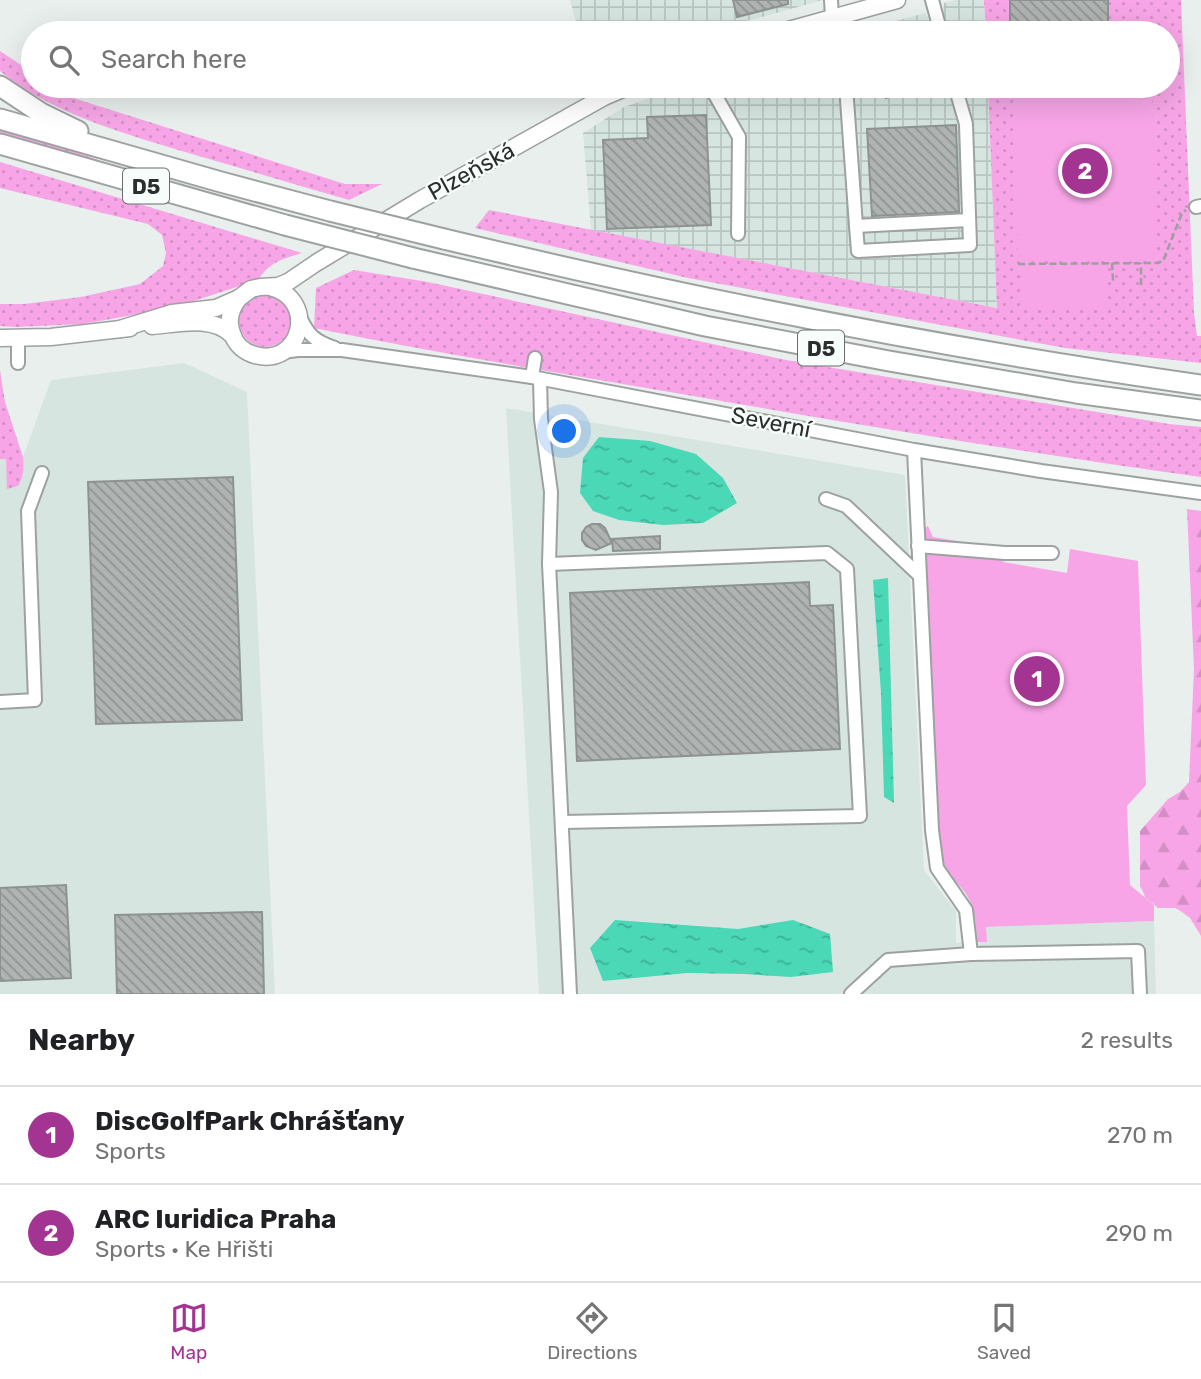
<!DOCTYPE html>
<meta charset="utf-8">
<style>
:root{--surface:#fff;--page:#f6f6f6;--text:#202124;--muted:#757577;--line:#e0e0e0;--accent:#a33492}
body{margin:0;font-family:Rubik,sans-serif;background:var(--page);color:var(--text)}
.you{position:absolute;left:565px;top:432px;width:24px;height:24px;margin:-18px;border:5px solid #fff;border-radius:50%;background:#1a73e8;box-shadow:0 0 0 10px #1a73e833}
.badge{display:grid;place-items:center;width:46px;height:46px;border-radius:50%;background:var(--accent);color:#fff;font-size:23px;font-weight:700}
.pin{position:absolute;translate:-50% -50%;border:4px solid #fff;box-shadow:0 2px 7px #0006}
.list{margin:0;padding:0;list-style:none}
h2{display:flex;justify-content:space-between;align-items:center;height:91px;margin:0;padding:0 28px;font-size:30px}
h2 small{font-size:23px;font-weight:400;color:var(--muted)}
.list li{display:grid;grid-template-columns:46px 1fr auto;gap:21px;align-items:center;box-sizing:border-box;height:98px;padding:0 28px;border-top:2px solid var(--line)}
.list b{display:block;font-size:26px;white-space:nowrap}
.list p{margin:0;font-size:23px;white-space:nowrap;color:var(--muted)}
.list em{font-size:23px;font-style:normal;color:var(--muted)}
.icon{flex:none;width:38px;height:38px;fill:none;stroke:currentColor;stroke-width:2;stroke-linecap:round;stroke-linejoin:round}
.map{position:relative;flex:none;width:1201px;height:994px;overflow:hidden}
.search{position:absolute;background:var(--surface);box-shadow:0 7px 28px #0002;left:21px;right:21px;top:21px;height:77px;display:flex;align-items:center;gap:18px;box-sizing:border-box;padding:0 24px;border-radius:38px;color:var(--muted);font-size:26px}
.sheet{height:287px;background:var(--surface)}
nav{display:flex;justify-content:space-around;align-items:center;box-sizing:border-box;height:98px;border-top:2px solid var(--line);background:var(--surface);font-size:19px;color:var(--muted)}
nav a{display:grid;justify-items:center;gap:4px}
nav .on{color:var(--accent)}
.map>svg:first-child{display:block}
.built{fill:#d6e5e0}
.industrial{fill:url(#industrial-grid)}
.green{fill:url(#green-dots)}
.forest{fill:url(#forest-firs)}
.pitch{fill:#f7a5e6}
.water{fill:url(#water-ripples)}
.building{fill:url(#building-back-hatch);stroke:#8d9391;stroke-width:2}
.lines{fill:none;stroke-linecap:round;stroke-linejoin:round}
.minor-casing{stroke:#9da2a0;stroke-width:16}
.major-casing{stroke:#9da2a0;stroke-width:19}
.highway-casing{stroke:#9da2a0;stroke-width:23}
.path{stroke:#9b9f9d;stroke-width:2.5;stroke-dasharray:7 3.5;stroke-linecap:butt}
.minor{stroke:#fff;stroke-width:12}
.major{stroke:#fff;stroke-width:16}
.highway{stroke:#fff;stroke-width:19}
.highway-bridge-casing{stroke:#9da2a0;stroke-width:23;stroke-linecap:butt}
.highway-bridge{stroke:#fff;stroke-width:19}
.labels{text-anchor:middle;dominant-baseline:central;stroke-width:5;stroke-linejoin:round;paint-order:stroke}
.shield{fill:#f7fdfb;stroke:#696c6b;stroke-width:2}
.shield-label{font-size:21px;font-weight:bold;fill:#2c2e2d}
.street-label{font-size:23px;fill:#2c2e2d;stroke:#f7fdfb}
</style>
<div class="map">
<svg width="1201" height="994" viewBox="0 0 1201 994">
<defs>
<pattern id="industrial-grid" width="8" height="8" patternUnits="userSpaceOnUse" patternTransform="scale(1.75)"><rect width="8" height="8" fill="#d6e5e0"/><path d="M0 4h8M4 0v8" fill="none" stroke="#b8c5c0"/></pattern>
<pattern id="green-dots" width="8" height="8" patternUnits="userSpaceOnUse" patternTransform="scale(1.75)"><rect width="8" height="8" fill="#f7a5e6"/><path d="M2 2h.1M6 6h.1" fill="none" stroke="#d48ec6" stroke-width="1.8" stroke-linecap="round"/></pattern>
<pattern id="forest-firs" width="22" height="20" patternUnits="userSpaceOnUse" patternTransform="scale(1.75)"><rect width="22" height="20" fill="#f7a5e6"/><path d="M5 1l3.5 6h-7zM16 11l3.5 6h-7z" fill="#d48ec6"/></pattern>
<pattern id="water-ripples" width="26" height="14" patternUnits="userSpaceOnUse" patternTransform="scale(1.75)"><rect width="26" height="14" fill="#4ad8b7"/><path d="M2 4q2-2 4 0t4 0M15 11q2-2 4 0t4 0" fill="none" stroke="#3eb095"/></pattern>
<pattern id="building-back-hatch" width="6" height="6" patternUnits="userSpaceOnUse" patternTransform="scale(1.75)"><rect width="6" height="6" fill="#afb4b3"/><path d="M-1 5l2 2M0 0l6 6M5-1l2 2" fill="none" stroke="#8f9392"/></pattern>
</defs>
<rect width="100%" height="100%" fill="#e9efed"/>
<!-- built -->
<g class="built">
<path d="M184,363L247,392L275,994H0V459H6L21,482L23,472V457L51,380Z"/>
<path d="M506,408L905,475L924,870L956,911V943L986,942V927L1154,921L1156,994H539Z"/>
</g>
<!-- industrial -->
<g class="industrial">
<path d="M570,0H823L704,33H579Z"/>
<path d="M955,0H984L986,33H852L925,13L929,19L943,16L944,3Z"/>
<path d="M684,86H988L997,308L591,230L583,133L624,107Z"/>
</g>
<!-- green -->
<g class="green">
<path d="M984,0H1181L1194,313L1197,336H1201V363L1065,348L688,278L475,228L489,210L997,308L988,86H1168V33H986Z"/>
<path d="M0,51L33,73V86H53L70,97L345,184H382L349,200C298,185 247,170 195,155C130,135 53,115 0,71Z"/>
<path d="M0,128L68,149L101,161L51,150L0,135Z"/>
<path d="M0,162L302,253C282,259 270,262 258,280L172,308L83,324L16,327L0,326V304H24L81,297L140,284L163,266L166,253L162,235L148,224L0,188Z"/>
<path d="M354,270L428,282L786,360L1169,424L1201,427V477C1033,454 866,426 699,397C571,375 442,354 314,328L316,288Z"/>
<circle cx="265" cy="321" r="26"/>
<path d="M0,370L5,402L23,457C24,467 24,477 18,486L7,489L6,459H0Z"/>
</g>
<!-- forest -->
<path class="forest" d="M1187,509L1201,511V936L1190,918L1182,912L1175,908H1158L1146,898L1140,886V831L1168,799L1180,792L1189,782L1194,669Z"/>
<!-- pitch -->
<g class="pitch">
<path d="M1014,86H1152L1156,257L1018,260Z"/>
<rect x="1022" y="264" width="82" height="42"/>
<path d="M928,526L933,537L1006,549L1003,562L1067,573L1070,549L1138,561L1146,785L1127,806L1130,885L1154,905V921L986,927L987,942H977C976,925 976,909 966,894C960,885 951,878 946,868C940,857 940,842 938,830L925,528Z"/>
</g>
<!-- water -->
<g class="water">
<path d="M599,437L650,441L696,454L723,478L737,503L703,523L663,525L619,520L593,511L580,493L583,458Z"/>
<path d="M888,578L894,803L884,797L881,693L873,580Z"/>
<path d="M615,920L738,929L793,920L830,934L833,972L791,977L744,974L687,973L603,981L590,948Z"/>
</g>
<!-- building -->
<g class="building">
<path d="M733,0H788V4L737,17Z"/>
<path d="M1010,0H1108V26L1010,28Z"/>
<path d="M882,86H918V88L886,98Z"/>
<path d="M706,115L711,225L607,229L603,140L648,138L647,117Z"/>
<path d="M956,125L959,212L872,216L867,129Z"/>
<path d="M233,477L242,720L96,724L88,482Z"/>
<path d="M592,524H600L605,528L612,543L596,550L586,546L582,540V533L586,527Z"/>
<path d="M660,536V549L613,551L612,539Z"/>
<path d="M809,582L810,606L833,605L840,749L577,761L570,593Z"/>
<path d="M66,885L71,978L0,981V888Z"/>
<path d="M262,912L264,994H117L115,915Z"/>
</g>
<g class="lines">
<!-- minor casing -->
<g class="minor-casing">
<g id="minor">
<path d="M831,0L832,17L835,33"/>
<path d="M932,0L941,33"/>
<path d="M919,33L939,27"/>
<path d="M710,86L739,137L738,234"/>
<path d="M846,86L856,226L969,220"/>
<path d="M1196,207L1201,206"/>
<path d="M856,226L858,251L970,245L966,124L955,86"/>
<path d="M299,315C308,335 314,341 335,348"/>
<path d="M282,352L298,350H342L532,377L914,450L1041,471L1201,493"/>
<path d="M18,363V339"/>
<path d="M532,377L535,358"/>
<path d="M540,379L541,419L551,492L549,564L570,994"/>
<path d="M914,450L932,830L937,868L966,910L971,954"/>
<path d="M826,499L846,506L919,575"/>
<path d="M918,546L1005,553H1052"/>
<path d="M549,564L827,553L847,569L860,816L563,822"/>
<path d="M0,702L35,700L28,511L42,473"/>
<path d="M851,994L888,960L971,954L1138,951L1140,994"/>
</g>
</g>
<!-- major casing -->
<g class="major-casing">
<g id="major">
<path d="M778,33L897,0"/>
<path d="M239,298C231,308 227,320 232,333C235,344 244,352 255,355C301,368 319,299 270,287"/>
<path d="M152,326C178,324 212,315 232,335"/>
<path d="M120,329L172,313L216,308L239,298L251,289L260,287L278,286L288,282L316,263L420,200L604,97L630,86"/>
<path d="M0,338L51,337L130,328"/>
</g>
</g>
<!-- highway casing -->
<g class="highway-casing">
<g id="highway">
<path d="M0,86L41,113L78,131"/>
<path d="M0,119L221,182L330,211"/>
<path d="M0,144L285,225"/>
<path d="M444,239C694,299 946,349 1201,385"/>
<path d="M413,258L705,326L889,361L1076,393L1201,410"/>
</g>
</g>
<!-- path -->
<g class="path">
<path d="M1112,263L1113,281"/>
<path d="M1018,264L1158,263L1163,261L1182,213L1186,210"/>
<path d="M1141,285V263"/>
</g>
<!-- minor -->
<use href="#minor" class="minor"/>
<!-- major -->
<use href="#major" class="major"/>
<!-- highway -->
<use href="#highway" class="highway"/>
<!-- highway-bridge casing -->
<g class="highway-bridge-casing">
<g id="highway-bridge">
<path d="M330,211L444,239"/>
<path d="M285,225L413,258"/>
</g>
</g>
<!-- highway-bridge -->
<use href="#highway-bridge" class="highway-bridge"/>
</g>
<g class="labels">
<!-- shield labels -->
<g class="shield">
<rect x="123" y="168.5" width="46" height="35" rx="5"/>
<rect x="798" y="330.5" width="46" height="35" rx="5"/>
</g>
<g class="shield-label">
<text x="146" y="186">D5</text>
<text x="821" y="348">D5</text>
</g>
<!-- street labels -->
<g class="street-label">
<text transform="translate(471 171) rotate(-29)">Plzeňská</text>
<text transform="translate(771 422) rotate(11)">Severní</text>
</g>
</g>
</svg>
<div class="you"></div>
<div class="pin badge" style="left:1037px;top:679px">1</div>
<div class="pin badge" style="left:1085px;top:171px">2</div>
<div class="search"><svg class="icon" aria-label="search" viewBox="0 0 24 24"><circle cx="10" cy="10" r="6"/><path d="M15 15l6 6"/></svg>Search here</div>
</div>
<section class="sheet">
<h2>Nearby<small>2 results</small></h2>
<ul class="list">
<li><span class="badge">1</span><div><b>DiscGolfPark Chrášťany</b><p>Sports</p></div><em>270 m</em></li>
<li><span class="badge">2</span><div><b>ARC Iuridica Praha</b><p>Sports · Ke Hřišti</p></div><em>290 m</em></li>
</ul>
</section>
<nav>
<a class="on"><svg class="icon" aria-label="map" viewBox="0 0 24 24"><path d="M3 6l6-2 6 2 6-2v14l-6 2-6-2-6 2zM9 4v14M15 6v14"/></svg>Map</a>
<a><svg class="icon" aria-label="directions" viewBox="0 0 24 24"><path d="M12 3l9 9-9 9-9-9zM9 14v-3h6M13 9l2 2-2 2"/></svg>Directions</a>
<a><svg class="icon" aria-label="saved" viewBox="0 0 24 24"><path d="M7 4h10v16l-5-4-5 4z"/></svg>Saved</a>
</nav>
